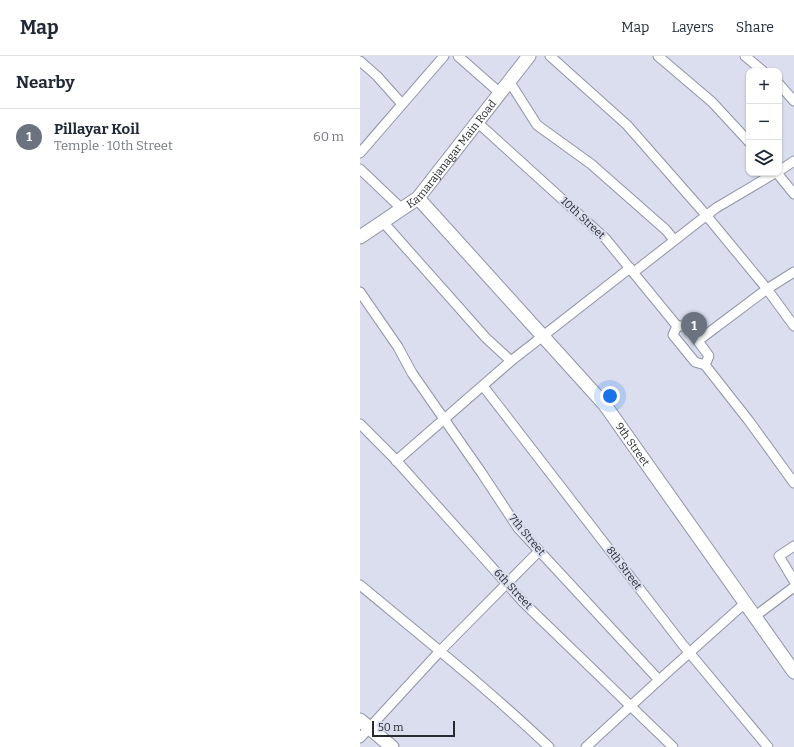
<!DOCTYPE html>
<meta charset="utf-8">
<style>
:root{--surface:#fff;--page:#f6f6f7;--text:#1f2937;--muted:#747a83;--line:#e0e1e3;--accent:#0f766e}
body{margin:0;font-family:Bitter,serif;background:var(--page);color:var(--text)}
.controls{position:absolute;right:12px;top:12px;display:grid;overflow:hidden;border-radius:8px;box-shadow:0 1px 3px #0004}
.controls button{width:36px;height:36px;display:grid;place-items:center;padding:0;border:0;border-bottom:1px solid var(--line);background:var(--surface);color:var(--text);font:20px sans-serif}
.scale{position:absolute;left:12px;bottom:10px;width:83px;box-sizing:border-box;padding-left:4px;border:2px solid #292a31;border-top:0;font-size:11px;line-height:14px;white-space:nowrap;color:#292a31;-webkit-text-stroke:3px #dadeef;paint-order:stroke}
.you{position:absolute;left:250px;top:340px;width:14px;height:14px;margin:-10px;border:3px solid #fff;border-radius:50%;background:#1a73e8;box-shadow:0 0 0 6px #1a73e833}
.badge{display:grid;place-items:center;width:26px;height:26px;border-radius:50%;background:var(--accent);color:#fff;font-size:13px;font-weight:700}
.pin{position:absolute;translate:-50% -33px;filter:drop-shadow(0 1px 2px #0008)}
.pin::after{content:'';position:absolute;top:21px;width:14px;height:12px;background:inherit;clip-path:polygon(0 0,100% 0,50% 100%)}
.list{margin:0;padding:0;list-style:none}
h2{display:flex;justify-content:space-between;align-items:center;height:52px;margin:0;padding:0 16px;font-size:17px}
h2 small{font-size:13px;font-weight:400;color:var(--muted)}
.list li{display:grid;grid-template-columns:26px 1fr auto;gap:12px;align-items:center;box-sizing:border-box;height:56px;padding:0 16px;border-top:1px solid var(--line)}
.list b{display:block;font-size:15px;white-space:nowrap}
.list p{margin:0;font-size:13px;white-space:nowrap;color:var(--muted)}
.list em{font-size:13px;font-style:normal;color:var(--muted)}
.icon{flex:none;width:22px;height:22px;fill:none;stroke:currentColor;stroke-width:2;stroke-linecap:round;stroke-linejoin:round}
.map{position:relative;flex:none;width:434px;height:691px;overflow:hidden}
header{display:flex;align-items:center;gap:24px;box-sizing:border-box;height:56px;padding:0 20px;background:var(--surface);border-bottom:1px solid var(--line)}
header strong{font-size:19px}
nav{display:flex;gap:22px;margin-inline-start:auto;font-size:14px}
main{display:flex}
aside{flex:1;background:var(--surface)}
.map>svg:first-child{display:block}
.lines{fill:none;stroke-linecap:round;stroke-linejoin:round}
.street-casing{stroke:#9094a4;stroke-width:11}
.secondary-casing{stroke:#9094a4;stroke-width:15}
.street{stroke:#fff;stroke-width:9}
.secondary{stroke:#fff;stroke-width:13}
.labels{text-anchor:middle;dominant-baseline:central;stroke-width:4;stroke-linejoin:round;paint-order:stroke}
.street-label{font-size:11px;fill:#292a31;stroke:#dadeef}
</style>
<header>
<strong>Map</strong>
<nav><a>Map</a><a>Layers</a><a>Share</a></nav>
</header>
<main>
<aside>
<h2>Nearby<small></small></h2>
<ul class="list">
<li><span class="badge" style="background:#6b7280">1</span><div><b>Pillayar Koil</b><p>Temple · 10th Street</p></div><em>60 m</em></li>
</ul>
</aside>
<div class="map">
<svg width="434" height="691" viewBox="0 0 434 691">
<rect width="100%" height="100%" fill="#dadeef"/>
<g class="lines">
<!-- street casing -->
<g class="street-casing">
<g id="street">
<path d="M98,0L140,37"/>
<path d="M190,0L267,69L346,159L407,233L434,270"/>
<path d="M298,0L352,46L389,86"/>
<path d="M385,0L403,15"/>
<path d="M0,5L17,20L42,48"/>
<path d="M149,25L177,69L231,108L306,174L314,184"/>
<path d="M419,28L434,45"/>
<path d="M117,66L245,182L317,270L313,279L335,306L345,309L389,365L434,427"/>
<path d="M0,97L84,0"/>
<path d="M0,113L42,153"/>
<path d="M419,115L434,105"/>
<path d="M417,117L434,138"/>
<path d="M23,166L126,282L151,305"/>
<path d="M274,216L356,152L415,117"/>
<path d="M0,236L38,291L52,317L121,416L158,472L299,624L226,691"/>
<path d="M317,270H327L349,300L345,309"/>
<path d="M339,284L407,233L434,216"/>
<path d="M123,330L323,589L408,691"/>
<path d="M0,368L34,402L164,547L313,691"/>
<path d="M36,405L151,305L270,212"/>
<path d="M434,490L419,500L434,525"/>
<path d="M0,529C64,582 129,634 189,691"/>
<path d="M394,561L434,531"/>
<path d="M299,624L385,547"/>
<path d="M0,682L80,595L179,495"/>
</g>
</g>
<!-- secondary casing -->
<g class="secondary-casing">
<g id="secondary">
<path id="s1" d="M58,142L245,349L434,616"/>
<path id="s2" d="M0,181L58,142L169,0"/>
<path d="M0,664L32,691"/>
</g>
</g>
<!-- street -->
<use href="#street" class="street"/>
<!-- secondary -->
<use href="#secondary" class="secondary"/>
</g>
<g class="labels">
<!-- street labels -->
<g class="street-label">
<text stroke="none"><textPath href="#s2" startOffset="125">Kamarajanagar Main Road</textPath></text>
<text transform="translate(223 162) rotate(43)">10th Street</text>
<text stroke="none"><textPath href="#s1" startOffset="327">9th Street</textPath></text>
<text transform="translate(167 479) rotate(50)">7th Street</text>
<text transform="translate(264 512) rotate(53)">8th Street</text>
<text transform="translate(153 533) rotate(47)">6th Street</text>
</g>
</g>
</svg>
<div class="controls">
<button>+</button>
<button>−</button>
<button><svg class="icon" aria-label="layers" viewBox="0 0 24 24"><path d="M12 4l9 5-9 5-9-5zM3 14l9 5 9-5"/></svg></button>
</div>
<div class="scale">50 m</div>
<div class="you"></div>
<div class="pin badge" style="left:334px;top:289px;background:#6b7280">1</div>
</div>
</main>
